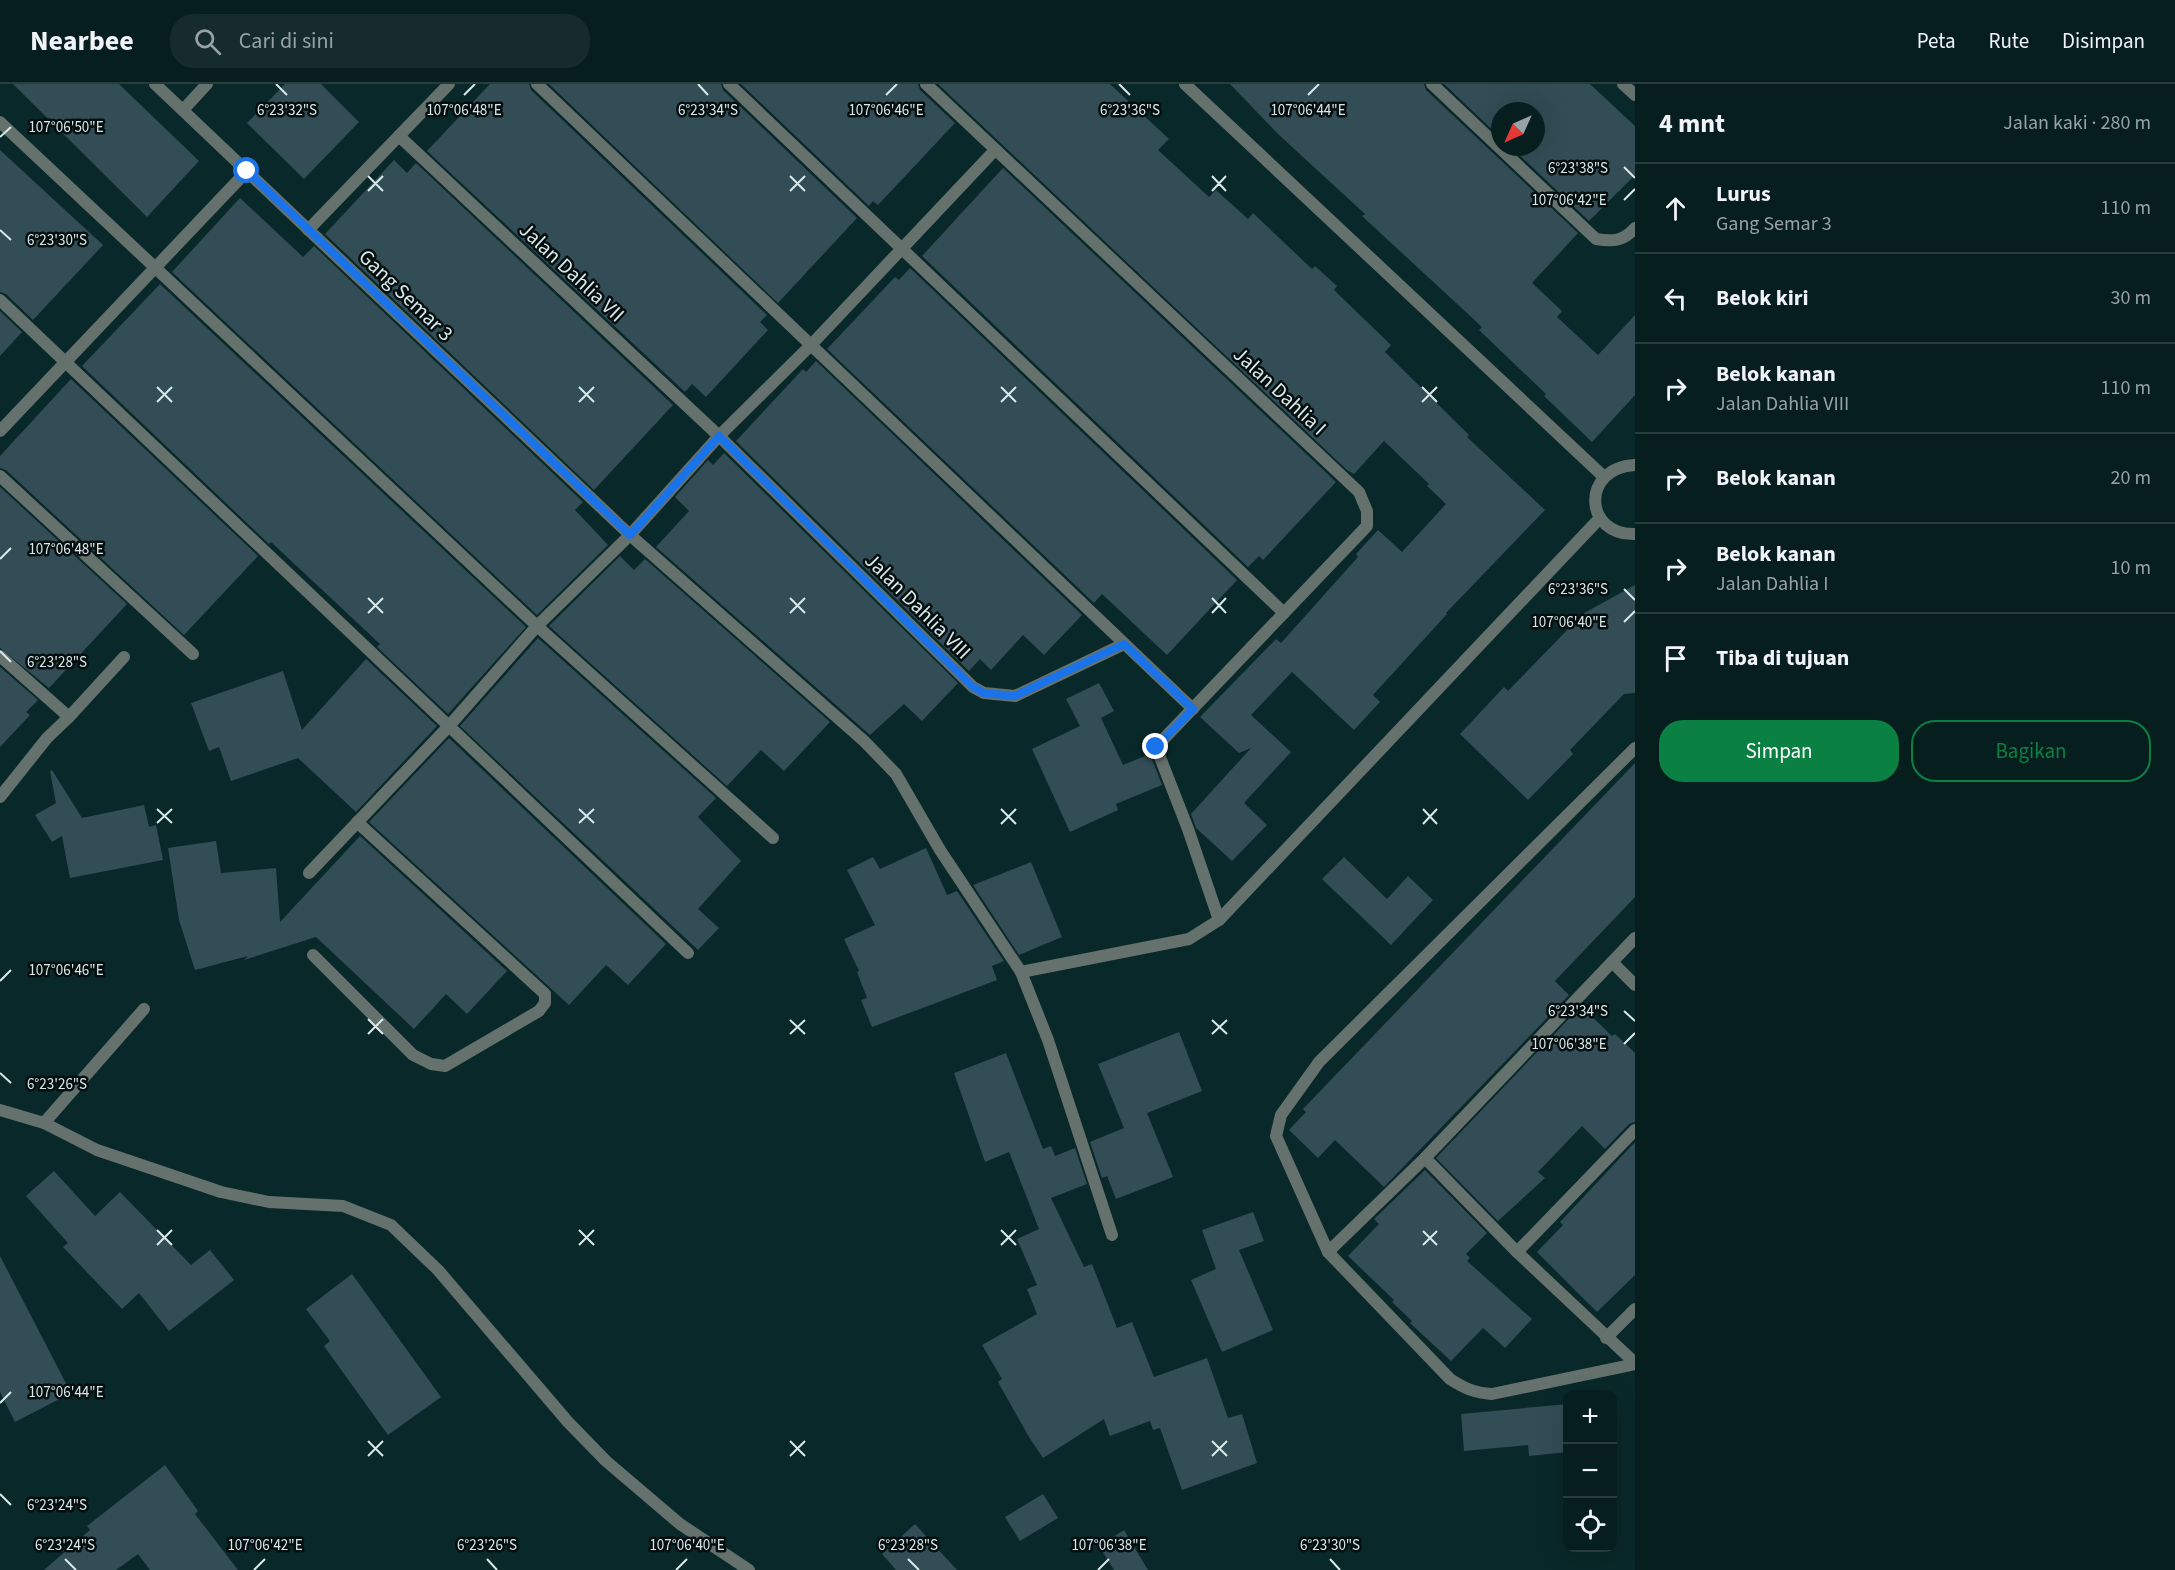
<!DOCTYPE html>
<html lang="id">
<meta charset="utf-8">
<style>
:root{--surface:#071e1f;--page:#152b2c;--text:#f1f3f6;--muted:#98a2a4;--line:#283c3d;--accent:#0b8043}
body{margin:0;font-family:"Source Sans 3",sans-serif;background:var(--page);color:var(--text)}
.controls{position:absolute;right:18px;bottom:18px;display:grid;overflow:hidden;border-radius:12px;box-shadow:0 6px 24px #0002}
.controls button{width:54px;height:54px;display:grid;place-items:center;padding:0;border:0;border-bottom:2px solid var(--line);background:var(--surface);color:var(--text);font:30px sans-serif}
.compass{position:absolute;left:1491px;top:18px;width:54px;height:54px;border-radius:50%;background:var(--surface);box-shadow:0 6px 24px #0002;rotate:225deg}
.stop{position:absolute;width:18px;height:18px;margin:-14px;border:4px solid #1a73e8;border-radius:50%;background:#fff}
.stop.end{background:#1a73e8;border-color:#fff;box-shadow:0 2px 6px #0008}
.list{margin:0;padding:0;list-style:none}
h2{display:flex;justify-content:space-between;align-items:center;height:78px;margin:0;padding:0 24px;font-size:26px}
h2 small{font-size:20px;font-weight:400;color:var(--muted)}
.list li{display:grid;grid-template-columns:39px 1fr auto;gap:18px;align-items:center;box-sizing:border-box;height:90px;padding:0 24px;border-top:2px solid var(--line)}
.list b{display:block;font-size:22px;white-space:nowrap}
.list p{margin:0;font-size:20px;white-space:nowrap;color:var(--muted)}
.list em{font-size:20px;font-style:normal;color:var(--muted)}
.actions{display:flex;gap:12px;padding:18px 24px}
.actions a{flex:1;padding:14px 0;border:2px solid var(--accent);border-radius:24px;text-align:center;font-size:21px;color:var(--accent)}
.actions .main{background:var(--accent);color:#fff}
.icon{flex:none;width:33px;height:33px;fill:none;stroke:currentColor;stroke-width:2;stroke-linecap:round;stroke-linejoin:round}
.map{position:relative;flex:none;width:1635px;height:1486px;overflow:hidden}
header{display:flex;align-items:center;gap:36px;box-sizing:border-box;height:84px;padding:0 30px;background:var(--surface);border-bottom:2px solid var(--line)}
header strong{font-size:28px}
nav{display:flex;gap:33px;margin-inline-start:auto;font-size:21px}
.search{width:420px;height:54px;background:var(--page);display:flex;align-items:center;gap:15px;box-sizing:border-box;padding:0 21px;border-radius:24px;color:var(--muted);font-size:22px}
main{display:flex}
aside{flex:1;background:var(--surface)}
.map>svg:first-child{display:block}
.building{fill:#324d56}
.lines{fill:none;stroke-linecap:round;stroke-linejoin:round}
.street{stroke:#65716d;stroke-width:12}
.route{stroke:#1a73e8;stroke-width:8}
.ticks{fill:none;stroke:#d9e9ea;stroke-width:2}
.labels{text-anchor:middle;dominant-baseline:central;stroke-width:5;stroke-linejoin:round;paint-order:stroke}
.street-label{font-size:21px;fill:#d9e9ea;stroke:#040e0f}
.ticks-label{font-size:15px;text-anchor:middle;fill:#d9e9ea;stroke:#040e0f;stroke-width:5;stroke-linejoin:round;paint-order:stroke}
</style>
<header>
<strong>Nearbee</strong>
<div class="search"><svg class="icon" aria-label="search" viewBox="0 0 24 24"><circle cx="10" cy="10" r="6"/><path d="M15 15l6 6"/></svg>Cari di sini</div>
<nav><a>Peta</a><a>Rute</a><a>Disimpan</a></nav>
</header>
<main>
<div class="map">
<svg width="1635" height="1486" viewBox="0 0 1635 1486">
<rect width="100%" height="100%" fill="#092829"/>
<!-- building -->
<g class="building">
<path d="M13,0H119L199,77L147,133Z"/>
<path d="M285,0H321L359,38L304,95L247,39Z"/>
<path d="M490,0H529L531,6L767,231L760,238L768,246L706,313L692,300L685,308L427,67Z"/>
<path d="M549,0H721L723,6L857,134L778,219Z"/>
<path d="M741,0H918L920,6L955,39L878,121L873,117L869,122Z"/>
<path d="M938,0H1110L1169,55L1158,66L1209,113L1216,106L1248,135L1253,129L1312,185L1315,182L1337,202L1334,206L1391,261L1385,268L1469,351L1467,353L1545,426L1446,529L1447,530L1373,611L1380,618L1354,646L1292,588L1251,631L1291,668L1244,719L1267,741L1232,777L1196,744L1191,730L1251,664L1239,669L1200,633L1276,555L1281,559L1358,473L1356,470L1378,446L1402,468L1446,420L1427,402L1429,400L1384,357L1354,390L1347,386Z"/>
<path d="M1230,0H1424L1426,6L1578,149L1532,199L1562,227L1557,233L1598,271L1635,231V311L1592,358L1544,312L1546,310L1479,246L1482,243L1362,132L1365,130L1278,50Z"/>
<path d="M1444,0H1590L1635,42V91L1589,137L1511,63H1536V27H1500V53Z"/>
<path d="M0,66L103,161L33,236L6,210L0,208Z"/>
<path d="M394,76L407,89L416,79L673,321L594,406L325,150Z"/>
<path d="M1003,84L1336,398L1263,476L1259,472L1248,483L922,172Z"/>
<path d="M240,114L303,173L314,162L583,418L575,426L608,461L537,531L172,188Z"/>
<path d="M910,184L1237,496L1167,571L1102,510L1094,519L827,265L895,193L899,196Z"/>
<path d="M160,200L526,543L448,630L377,563L380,560L271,458L269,460L82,282Z"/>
<path d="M0,227L22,248L0,272Z"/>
<path d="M816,277L1082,531L1044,571L1023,551L991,586L980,575L969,587L736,357L803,285L806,288Z"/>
<path d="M71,295L258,472L184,551L6,386L0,384V372Z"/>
<path d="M724,369L958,599L922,637L904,620L870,651L656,463L689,427L675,413L708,376L713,381Z"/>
<path d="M0,403L127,520L49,604L0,564Z"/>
<path d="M620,472L634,486L645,475L830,638L784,687L761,666L727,702L549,542Z"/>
<path d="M1635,501V609L1624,610L1570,666L1573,670L1528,716L1460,650L1504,603L1508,607L1571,542L1568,538Z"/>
<path d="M538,554L716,714L698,733L741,777L698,825L719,844L698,866L460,642Z"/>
<path d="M366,575L437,642L356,728L298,674L231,697L219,663L209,667L191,619L283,587L302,646Z"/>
<path d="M0,583L38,616L26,628L30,631L0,663Z"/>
<path d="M1099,599L1114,627L1101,634L1123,681L1150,670L1162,701L1116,720L1118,726L1070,748L1032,665L1080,642L1066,615Z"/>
<path d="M449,654L666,860L628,901L606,881L569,921L369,738Z"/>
<path d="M1635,679V813L1555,897L1569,911L1384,1103L1335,1056L1318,1074L1289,1046L1306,1028L1303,1025Z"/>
<path d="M52,686L82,734L144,721L149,743L156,741L163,776L70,794L62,752L52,758L35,731L56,719L50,687Z"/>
<path d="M360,752L507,887L467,930L446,910L414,945L316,853L244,876L248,872L195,886L179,836L168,764L216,757L221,789L276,784L280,838Z"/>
<path d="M926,764L947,811L957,807L1004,877L992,882L997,896L872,943L861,916L867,914L857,888L859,887L844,855L875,841L847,786L873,773L880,785Z"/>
<path d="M1344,773L1387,815L1408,792L1433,816L1391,861L1322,795Z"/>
<path d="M1031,778L1062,853L1019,871L973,801Z"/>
<path d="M1581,922L1612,952L1615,950L1635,969V1038L1629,1040L1605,1065L1582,1042L1538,1088L1545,1094L1498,1137L1436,1074Z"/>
<path d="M1179,948L1202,1007L1147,1029L1173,1093L1116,1115L1107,1092L1102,1094L1090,1058L1124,1044L1098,980Z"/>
<path d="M1006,969L1043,1065L1051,1062L1055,1072L1075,1064L1087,1100L1051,1114L1084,1183L1092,1180L1117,1244L1132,1238L1154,1293L1207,1274L1228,1334L1242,1330L1257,1379L1182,1406L1160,1344L1153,1346L1150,1337L1110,1352L1104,1335L1043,1374L1029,1353L998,1298L1002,1295L982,1261L1037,1230L1027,1205L1037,1201L1017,1155L1039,1145L1009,1068L985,1078L954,989Z"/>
<path d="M1635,1058V1191L1597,1228L1537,1168L1563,1141L1560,1138Z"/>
<path d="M1425,1086L1487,1149L1466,1170L1470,1174L1467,1177L1532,1235L1505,1264L1483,1244L1451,1277L1410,1239L1412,1237L1392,1218L1394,1216L1348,1172L1379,1140L1374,1135Z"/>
<path d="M54,1087L95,1132L120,1108L191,1181L210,1166L234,1196L169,1247L139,1209L122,1225L63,1163L68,1159L26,1112Z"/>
<path d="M1253,1128L1264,1157L1239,1166L1273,1246L1222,1268L1191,1196L1216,1185L1202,1146Z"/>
<path d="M0,1172L71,1309L15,1338L0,1308Z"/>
<path d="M352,1190L441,1313L388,1351L324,1262L330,1257L306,1225Z"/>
<path d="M1568,1320V1368L1529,1372L1528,1361L1464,1367L1461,1330Z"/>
<path d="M165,1381L198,1427L195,1430L238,1486H150L138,1470L116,1486H44L90,1446L87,1442Z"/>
<path d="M1043,1410L1058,1434L1020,1457L1005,1433Z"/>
<path d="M915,1440L957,1486H896L882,1470Z"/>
<path d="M1124,1446L1148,1486H1114L1099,1462Z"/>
</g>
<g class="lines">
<!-- street -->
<g class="street">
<path d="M155,0L630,451L864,657L896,690L940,766L1021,888L1048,956L1112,1151"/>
<path d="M537,0L1193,625"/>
<path d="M729,0L1284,529"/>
<path d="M926,0L1359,408L1367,427V442L1156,663L1188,745L1219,836"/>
<path d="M1185,0L1603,392"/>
<path d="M1432,0L1596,155C1614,158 1623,157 1635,144"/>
<path d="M1623,0L1635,11"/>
<path d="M183,26L207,0"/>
<path d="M0,38L537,542L773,754"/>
<path d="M399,52L719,352L973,603L984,609L1015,612L1124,560"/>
<path d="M308,146L449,0"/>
<path d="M0,216L688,869"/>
<path d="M0,347L247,87"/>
<path d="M1635,381C1580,384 1584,452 1635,450"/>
<path d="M0,392L193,570"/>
<path d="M0,572L69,633L47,654L0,713"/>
<path d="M69,633L124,573"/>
<path d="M1635,664L1319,978L1281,1031L1276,1052L1328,1168L1450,1295C1464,1304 1474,1309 1492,1310L1635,1280"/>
<path d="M309,789L449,642L537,542L630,451L719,352L811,261L995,66"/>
<path d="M313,871L413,971L431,980L445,982L539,927L545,919V910L357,738"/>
<path d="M1612,878L1635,901"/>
<path d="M1021,888L1189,855L1219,836L1600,434"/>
<path d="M0,1026L44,1039L97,1066L221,1108L269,1118L343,1122L391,1141L438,1186L568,1338L606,1377L680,1440L749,1486"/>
<path d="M44,1039L144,925"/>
<path d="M1425,1074L1517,1168L1635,1279"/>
<path d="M1328,1168L1425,1074L1635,854"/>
<path d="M1517,1168L1635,1046"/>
<path d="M1606,1254L1635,1225"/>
</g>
</g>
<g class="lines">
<!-- route -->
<path class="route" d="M247,87L630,451L719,352L973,603L984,609L1015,612L1124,560L1193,625L1156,663"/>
</g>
<!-- ticks -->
<path class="ticks" d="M276,0L287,11M698,0L708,11M1119,0L1130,11M464,11L475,0M886,11L897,0M1308,11L1319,0M0,53L11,43M1624,83L1635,94M368,92L383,107M790,92L805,107M1212,92L1226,107M368,107L383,92M790,107L805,92M1212,107L1226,92M1624,116L1635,105M0,146L11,156M157,303L172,318M579,303L594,318M1001,303L1016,318M1422,303L1437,318M157,318L172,303M579,318L594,303M1001,318L1016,303M1422,318L1437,303M0,475L11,464M1624,505L1635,516M368,514L383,529M790,514L805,529M1212,514L1226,529M368,529L383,514M790,529L805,514M1212,529L1226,514M1624,538L1635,527M0,567L11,578M157,725L172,739M579,725L594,739M1001,725L1016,740M1423,725L1437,740M157,739L172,725M579,739L594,725M1001,740L1016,725M1423,740L1437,725M0,897L11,886M1624,927L1635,937M368,935L383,950M790,936L805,950M1212,936L1227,950M368,950L383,935M790,950L805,936M1212,950L1227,936M1624,960L1635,949M0,989L11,999M157,1146L172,1161M579,1146L594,1161M1001,1146L1016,1161M1423,1147L1437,1161M157,1161L172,1146M579,1161L594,1146M1001,1161L1016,1146M1423,1161L1437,1147M0,1319L11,1308M368,1357L383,1372M790,1357L805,1372M1212,1357L1227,1372M368,1372L383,1357M790,1372L805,1357M1212,1372L1227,1357M0,1410L11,1421M65,1475L76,1486M487,1475L497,1486M908,1475L919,1486M1330,1475L1340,1486M254,1486L265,1475M676,1486L687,1475M1098,1486L1109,1475"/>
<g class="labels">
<!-- street labels -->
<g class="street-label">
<text transform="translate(572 188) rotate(43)">Jalan Dahlia VII</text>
<text transform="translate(406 211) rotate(44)">Gang Semar 3</text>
<text transform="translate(1280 307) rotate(43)">Jalan Dahlia I</text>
<text transform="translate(918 522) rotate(45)">Jalan Dahlia VIII</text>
</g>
</g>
<g class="ticks-label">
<text x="287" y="31">6°23'32"S</text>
<text x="464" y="31">107°06'48"E</text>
<text x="708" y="31">6°23'34"S</text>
<text x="886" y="31">107°06'46"E</text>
<text x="1130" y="31">6°23'36"S</text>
<text x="1308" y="31">107°06'44"E</text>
<text x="66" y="48">107°06'50"E</text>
<text x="1578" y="89">6°23'38"S</text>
<text x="1569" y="121">107°06'42"E</text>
<text x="57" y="161">6°23'30"S</text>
<text x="66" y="470">107°06'48"E</text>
<text x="1578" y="510">6°23'36"S</text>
<text x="1569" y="543">107°06'40"E</text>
<text x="57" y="583">6°23'28"S</text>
<text x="66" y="891">107°06'46"E</text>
<text x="1578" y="932">6°23'34"S</text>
<text x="1569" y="965">107°06'38"E</text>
<text x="57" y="1005">6°23'26"S</text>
<text x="66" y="1313">107°06'44"E</text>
<text x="57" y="1426">6°23'24"S</text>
<text x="65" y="1466">6°23'24"S</text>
<text x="265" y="1466">107°06'42"E</text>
<text x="687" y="1466">107°06'40"E</text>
<text x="1109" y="1466">107°06'38"E</text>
<text x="487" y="1466">6°23'26"S</text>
<text x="908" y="1466">6°23'28"S</text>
<text x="1330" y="1466">6°23'30"S</text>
</g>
</svg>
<div class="controls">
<button>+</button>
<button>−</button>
<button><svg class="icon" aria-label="locate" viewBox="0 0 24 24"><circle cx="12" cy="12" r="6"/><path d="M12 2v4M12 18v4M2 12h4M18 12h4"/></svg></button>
</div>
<svg class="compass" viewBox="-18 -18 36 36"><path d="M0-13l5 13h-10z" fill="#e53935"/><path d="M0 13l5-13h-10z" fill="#98a2a4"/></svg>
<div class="stop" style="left:247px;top:87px"></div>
<div class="stop end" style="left:1156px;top:663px"></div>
</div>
<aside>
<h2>4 mnt<small>Jalan kaki · 280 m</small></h2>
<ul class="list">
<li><svg class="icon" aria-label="ahead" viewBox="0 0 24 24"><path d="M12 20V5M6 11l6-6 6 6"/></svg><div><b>Lurus</b><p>Gang Semar 3</p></div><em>110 m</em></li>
<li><svg class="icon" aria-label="left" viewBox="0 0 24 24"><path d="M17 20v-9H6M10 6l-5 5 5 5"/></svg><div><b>Belok kiri</b></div><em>30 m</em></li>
<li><svg class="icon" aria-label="right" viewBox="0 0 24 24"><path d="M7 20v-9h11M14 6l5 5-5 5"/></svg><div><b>Belok kanan</b><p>Jalan Dahlia VIII</p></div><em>110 m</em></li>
<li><svg class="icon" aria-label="right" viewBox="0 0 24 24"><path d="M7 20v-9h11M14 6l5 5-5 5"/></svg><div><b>Belok kanan</b></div><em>20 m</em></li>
<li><svg class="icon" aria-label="right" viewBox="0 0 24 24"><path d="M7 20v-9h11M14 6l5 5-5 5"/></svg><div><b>Belok kanan</b><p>Jalan Dahlia I</p></div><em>10 m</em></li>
<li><svg class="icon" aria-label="arrive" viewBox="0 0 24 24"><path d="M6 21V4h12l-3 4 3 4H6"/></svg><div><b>Tiba di tujuan</b></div></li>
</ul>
<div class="actions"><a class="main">Simpan</a><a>Bagikan</a></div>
</aside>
</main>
